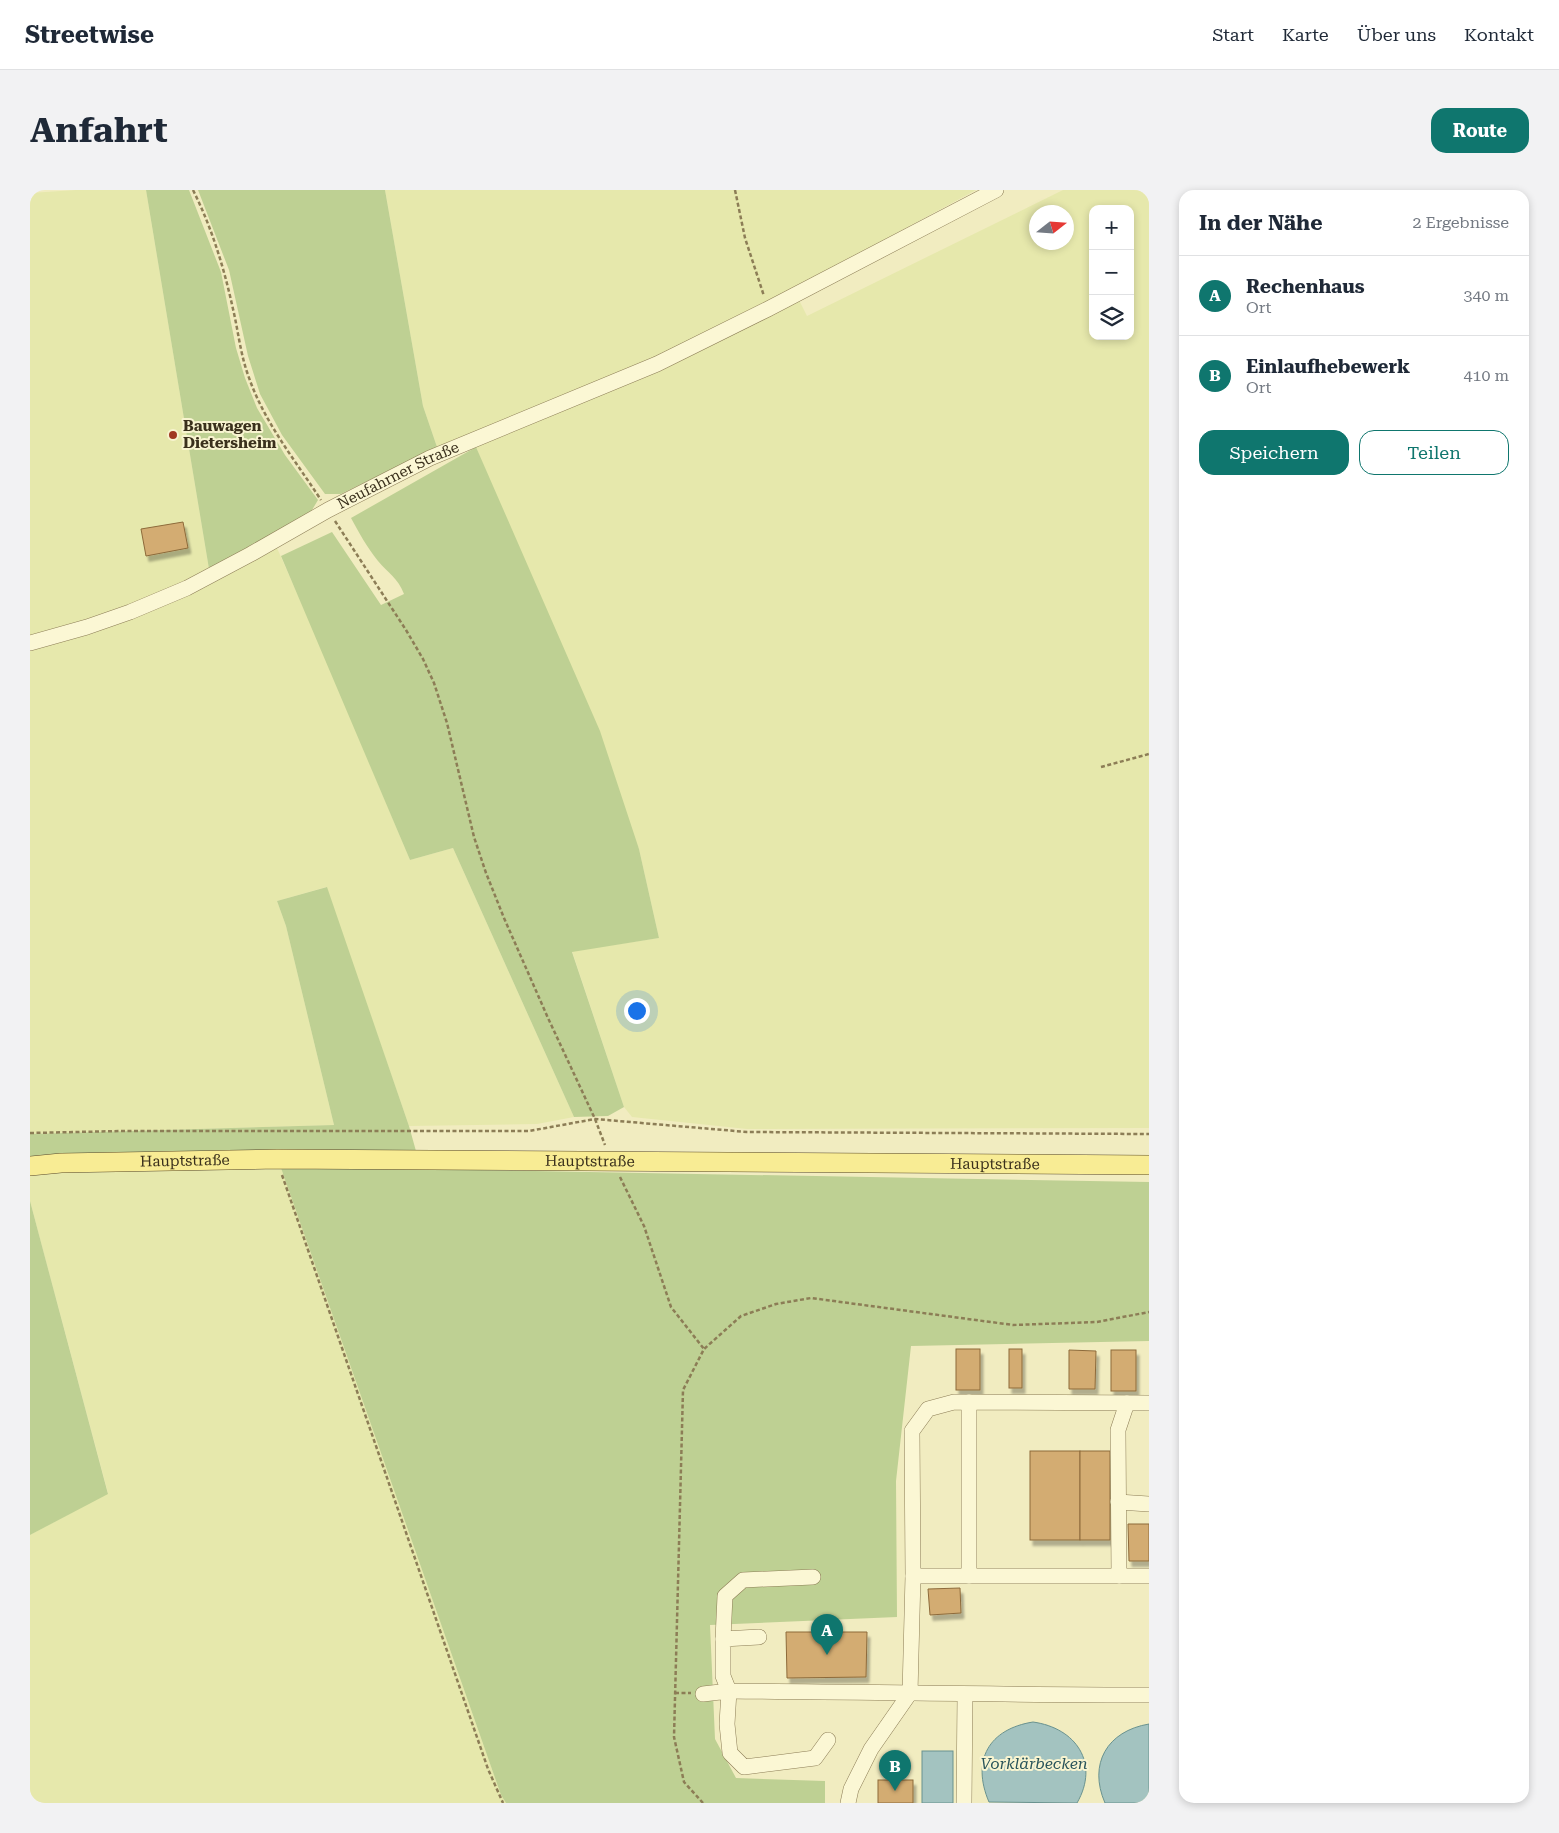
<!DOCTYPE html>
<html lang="de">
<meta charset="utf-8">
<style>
:root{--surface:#fff;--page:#f2f2f3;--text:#1f2937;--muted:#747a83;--line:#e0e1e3;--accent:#0f766e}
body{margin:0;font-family:"Roboto Serif",serif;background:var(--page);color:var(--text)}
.controls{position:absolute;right:15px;top:15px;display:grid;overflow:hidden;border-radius:10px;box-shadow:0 2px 8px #0003}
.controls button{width:45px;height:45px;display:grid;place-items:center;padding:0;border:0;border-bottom:1px solid var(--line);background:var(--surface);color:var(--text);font:25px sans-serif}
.compass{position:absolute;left:999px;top:15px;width:45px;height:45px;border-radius:50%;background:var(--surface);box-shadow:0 2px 8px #0003;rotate:73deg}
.you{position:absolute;left:606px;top:820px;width:18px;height:18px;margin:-12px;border:4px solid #fff;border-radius:50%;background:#1a73e8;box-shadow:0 0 0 8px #1a73e833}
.badge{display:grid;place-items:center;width:32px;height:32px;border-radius:50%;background:var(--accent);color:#fff;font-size:16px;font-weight:700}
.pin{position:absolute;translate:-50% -41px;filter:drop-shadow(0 1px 2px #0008)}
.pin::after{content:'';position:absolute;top:26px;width:18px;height:15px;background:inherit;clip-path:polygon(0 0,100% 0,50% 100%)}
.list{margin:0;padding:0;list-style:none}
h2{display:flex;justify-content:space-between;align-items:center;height:65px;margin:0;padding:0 20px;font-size:21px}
h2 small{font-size:16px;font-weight:400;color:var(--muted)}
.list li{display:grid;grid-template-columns:32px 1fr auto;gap:15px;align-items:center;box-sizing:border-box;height:80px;padding:0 20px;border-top:1px solid var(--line)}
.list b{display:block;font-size:19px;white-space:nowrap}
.list p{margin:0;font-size:16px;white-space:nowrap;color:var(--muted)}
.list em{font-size:16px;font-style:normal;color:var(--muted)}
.actions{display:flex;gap:10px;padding:15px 20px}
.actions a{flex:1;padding:11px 0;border:1px solid var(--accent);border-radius:15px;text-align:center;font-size:18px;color:var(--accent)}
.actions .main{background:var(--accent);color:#fff}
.icon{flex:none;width:28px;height:28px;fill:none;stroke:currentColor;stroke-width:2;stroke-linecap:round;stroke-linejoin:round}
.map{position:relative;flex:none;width:1119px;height:1613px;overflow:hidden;border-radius:15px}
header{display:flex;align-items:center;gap:30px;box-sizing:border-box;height:70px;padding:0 25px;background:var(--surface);border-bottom:1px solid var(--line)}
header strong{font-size:24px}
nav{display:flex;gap:28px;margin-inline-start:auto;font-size:18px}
.intro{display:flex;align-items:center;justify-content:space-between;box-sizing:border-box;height:120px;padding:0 30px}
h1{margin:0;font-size:35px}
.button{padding:12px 22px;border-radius:15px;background:var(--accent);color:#fff;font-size:18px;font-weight:700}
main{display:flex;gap:30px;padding:0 30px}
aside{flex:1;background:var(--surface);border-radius:15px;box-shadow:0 2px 8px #0003}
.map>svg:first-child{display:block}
.farmland{fill:#e6e8ac;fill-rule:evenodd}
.green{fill:#bed093}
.water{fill:#a3c3c0;stroke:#69928f}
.building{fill:#d3ac72;stroke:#8d6a3a;filter:url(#shadow)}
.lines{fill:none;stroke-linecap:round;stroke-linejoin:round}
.minor-casing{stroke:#8c7d56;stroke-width:16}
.major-casing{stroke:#59492b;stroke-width:20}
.path{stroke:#8c7d56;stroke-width:2.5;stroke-dasharray:4 2.5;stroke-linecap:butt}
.minor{stroke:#fbf7d4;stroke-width:15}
.major{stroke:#f8ec94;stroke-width:19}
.poi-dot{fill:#a03821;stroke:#f8f4d0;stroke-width:2}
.labels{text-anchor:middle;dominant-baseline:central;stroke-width:4;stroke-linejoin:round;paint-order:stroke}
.poi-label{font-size:15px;font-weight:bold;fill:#3a301c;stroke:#f8f4d0;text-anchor:start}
.street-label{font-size:15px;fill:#3a301c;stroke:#f8f4d0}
.water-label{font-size:16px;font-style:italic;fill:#2a555b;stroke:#f8f4d0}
</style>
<header>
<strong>Streetwise</strong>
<nav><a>Start</a><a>Karte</a><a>Über uns</a><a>Kontakt</a></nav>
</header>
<div class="intro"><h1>Anfahrt</h1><a class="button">Route</a></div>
<main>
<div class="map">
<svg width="1119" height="1613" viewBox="0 0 1119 1613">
<defs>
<filter id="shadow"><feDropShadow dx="3" dy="5.5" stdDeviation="1" flood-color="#0004"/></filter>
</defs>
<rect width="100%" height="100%" fill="#f1ecc0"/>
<!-- farmland -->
<g class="farmland">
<path d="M46,0H116L179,379L117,409L58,432L0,447V3Z"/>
<path d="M355,0H946L752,105L624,168L407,257L393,216Z"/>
<path d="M1033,0H1119V938L717,939L602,927L594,917L542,761L629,748L609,659L446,257L769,110L777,126ZM1063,19H1100V146H1063ZM1006,22H1036V52H1006Z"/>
<path d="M247,358L289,453L380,670L423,658L544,927L507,934L379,936L296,697L247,711L256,736L304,935L0,944V459L120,421Z"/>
<path d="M251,978L471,1605L476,1613H0V1345L78,1303L0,1011V982Z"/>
</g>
<!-- green -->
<g class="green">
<path d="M116,0H159L191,82L206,158L215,188L227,218L255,265L288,310L279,325L179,379Z"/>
<path d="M168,0H355L393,216L407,257L311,304H295L252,245L230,204L218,166L199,80Z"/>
<path d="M446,257L570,541L609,659L629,748L542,762L594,917L578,926L544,927L423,658L380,670L251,366L302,342L351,415L374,404C368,388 358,383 348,371C337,357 329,343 321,328Z"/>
<path d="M297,697L379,936L391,979L1119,992V1151L881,1156L866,1291L867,1427L680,1435L685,1549L706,1588L795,1591V1613H476L471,1605L251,978L0,982V944L304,935L256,736L247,711Z"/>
<path d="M0,1011L78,1304L0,1345Z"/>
</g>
<!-- water -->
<g class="water">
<path d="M1003,1532C1046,1538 1070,1573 1047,1613L959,1612C941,1570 959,1539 1003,1532Z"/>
<path d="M1119,1534V1613H1075C1058,1574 1077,1541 1119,1534Z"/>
<rect x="892" y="1561" width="31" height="52"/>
</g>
<!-- building -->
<g class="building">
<path d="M153,332L158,358L116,366L111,339Z"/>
<rect x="926" y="1159" width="24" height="41"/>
<rect x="979" y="1159" width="13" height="39"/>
<path d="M1039,1160L1066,1161L1065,1199H1039Z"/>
<rect x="1081" y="1160" width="25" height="41"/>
<rect x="1000" y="1261" width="50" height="89"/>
<rect x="1050" y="1261" width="30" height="89"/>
<path d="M1098,1334H1119V1371H1099Z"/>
<path d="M930,1398L931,1423L900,1425L898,1399Z"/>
<path d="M756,1442H837L836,1487L757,1488Z"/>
<rect x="848" y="1590" width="35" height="23"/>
</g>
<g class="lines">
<!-- minor casing -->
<g class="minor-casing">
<g id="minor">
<path id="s1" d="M0,453L57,437L100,422L157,398L221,364L298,320L400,268L627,174L738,119L966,0"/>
<path d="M1088,1312L1119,1314"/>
<path d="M883,1386H1119"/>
<path d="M939,1386V1212"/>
<path d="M1089,1386L1088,1240L1097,1213"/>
<path d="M729,1447L693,1449V1486L699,1501C839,1502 979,1505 1119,1505"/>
<path d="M693,1449L695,1406L713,1390L783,1387"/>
<path d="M673,1504L699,1501L697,1534L700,1563L714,1577L785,1568L798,1550"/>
<path d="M818,1613L821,1599L841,1559L880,1503L883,1386L882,1241L898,1219L924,1212L1119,1213"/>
<path d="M934,1613L935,1505"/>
</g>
</g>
<!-- major casing -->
<g class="major-casing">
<g id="major">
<path id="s2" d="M0,976L31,973L247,969L1119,975"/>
</g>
</g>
<!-- path -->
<g class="path">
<path d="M163,0C182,38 194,78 203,119C208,140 210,161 217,182C233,231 263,267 291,310"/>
<path d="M705,0L715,48L734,106"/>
<path d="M305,331L376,440L393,469L404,493L417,533L444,647L456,683L474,728L518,828L565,929L575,955"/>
<path d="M1071,577L1119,564"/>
<path d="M0,943L91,941H499L565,929L717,942L1119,944"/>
<path d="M252,985L458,1579L473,1613"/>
<path d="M590,987L614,1036L641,1117L674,1159"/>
<path d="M645,1503H661"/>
<path d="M673,1613L654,1592L644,1547L653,1200L674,1159L711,1126L746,1114L781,1108L983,1135L1067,1132L1119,1122"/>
</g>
<!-- minor -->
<use href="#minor" class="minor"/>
<!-- major -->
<use href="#major" class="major"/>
</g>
<!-- markers -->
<circle class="poi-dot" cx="143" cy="245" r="5"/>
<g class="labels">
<!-- poi labels -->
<g class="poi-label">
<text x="153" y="236">Bauwagen<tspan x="153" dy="17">Dietersheim</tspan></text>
</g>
<!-- street labels -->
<g class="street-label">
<text stroke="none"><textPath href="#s1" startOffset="406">Neufahrner Straße</textPath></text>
<text stroke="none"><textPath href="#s2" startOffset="155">Hauptstraße</textPath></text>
<text stroke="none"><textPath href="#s2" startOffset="560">Hauptstraße</textPath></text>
<text stroke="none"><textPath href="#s2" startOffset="965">Hauptstraße</textPath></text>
</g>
<!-- water labels -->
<g class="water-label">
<text x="1004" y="1573">Vorklärbecken</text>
</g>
</g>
</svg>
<div class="controls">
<button>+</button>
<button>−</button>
<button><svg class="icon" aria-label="layers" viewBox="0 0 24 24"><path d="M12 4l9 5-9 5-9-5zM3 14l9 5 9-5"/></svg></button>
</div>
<svg class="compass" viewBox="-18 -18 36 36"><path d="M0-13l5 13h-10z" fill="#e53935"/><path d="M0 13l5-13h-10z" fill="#747a83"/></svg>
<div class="you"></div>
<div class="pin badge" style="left:797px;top:1465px">A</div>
<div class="pin badge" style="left:865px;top:1601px">B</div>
</div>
<aside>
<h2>In der Nähe<small>2 Ergebnisse</small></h2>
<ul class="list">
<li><span class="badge">A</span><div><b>Rechenhaus</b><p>Ort</p></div><em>340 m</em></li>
<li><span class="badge">B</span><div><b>Einlaufhebewerk</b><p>Ort</p></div><em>410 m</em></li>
</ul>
<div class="actions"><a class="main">Speichern</a><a>Teilen</a></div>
</aside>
</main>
